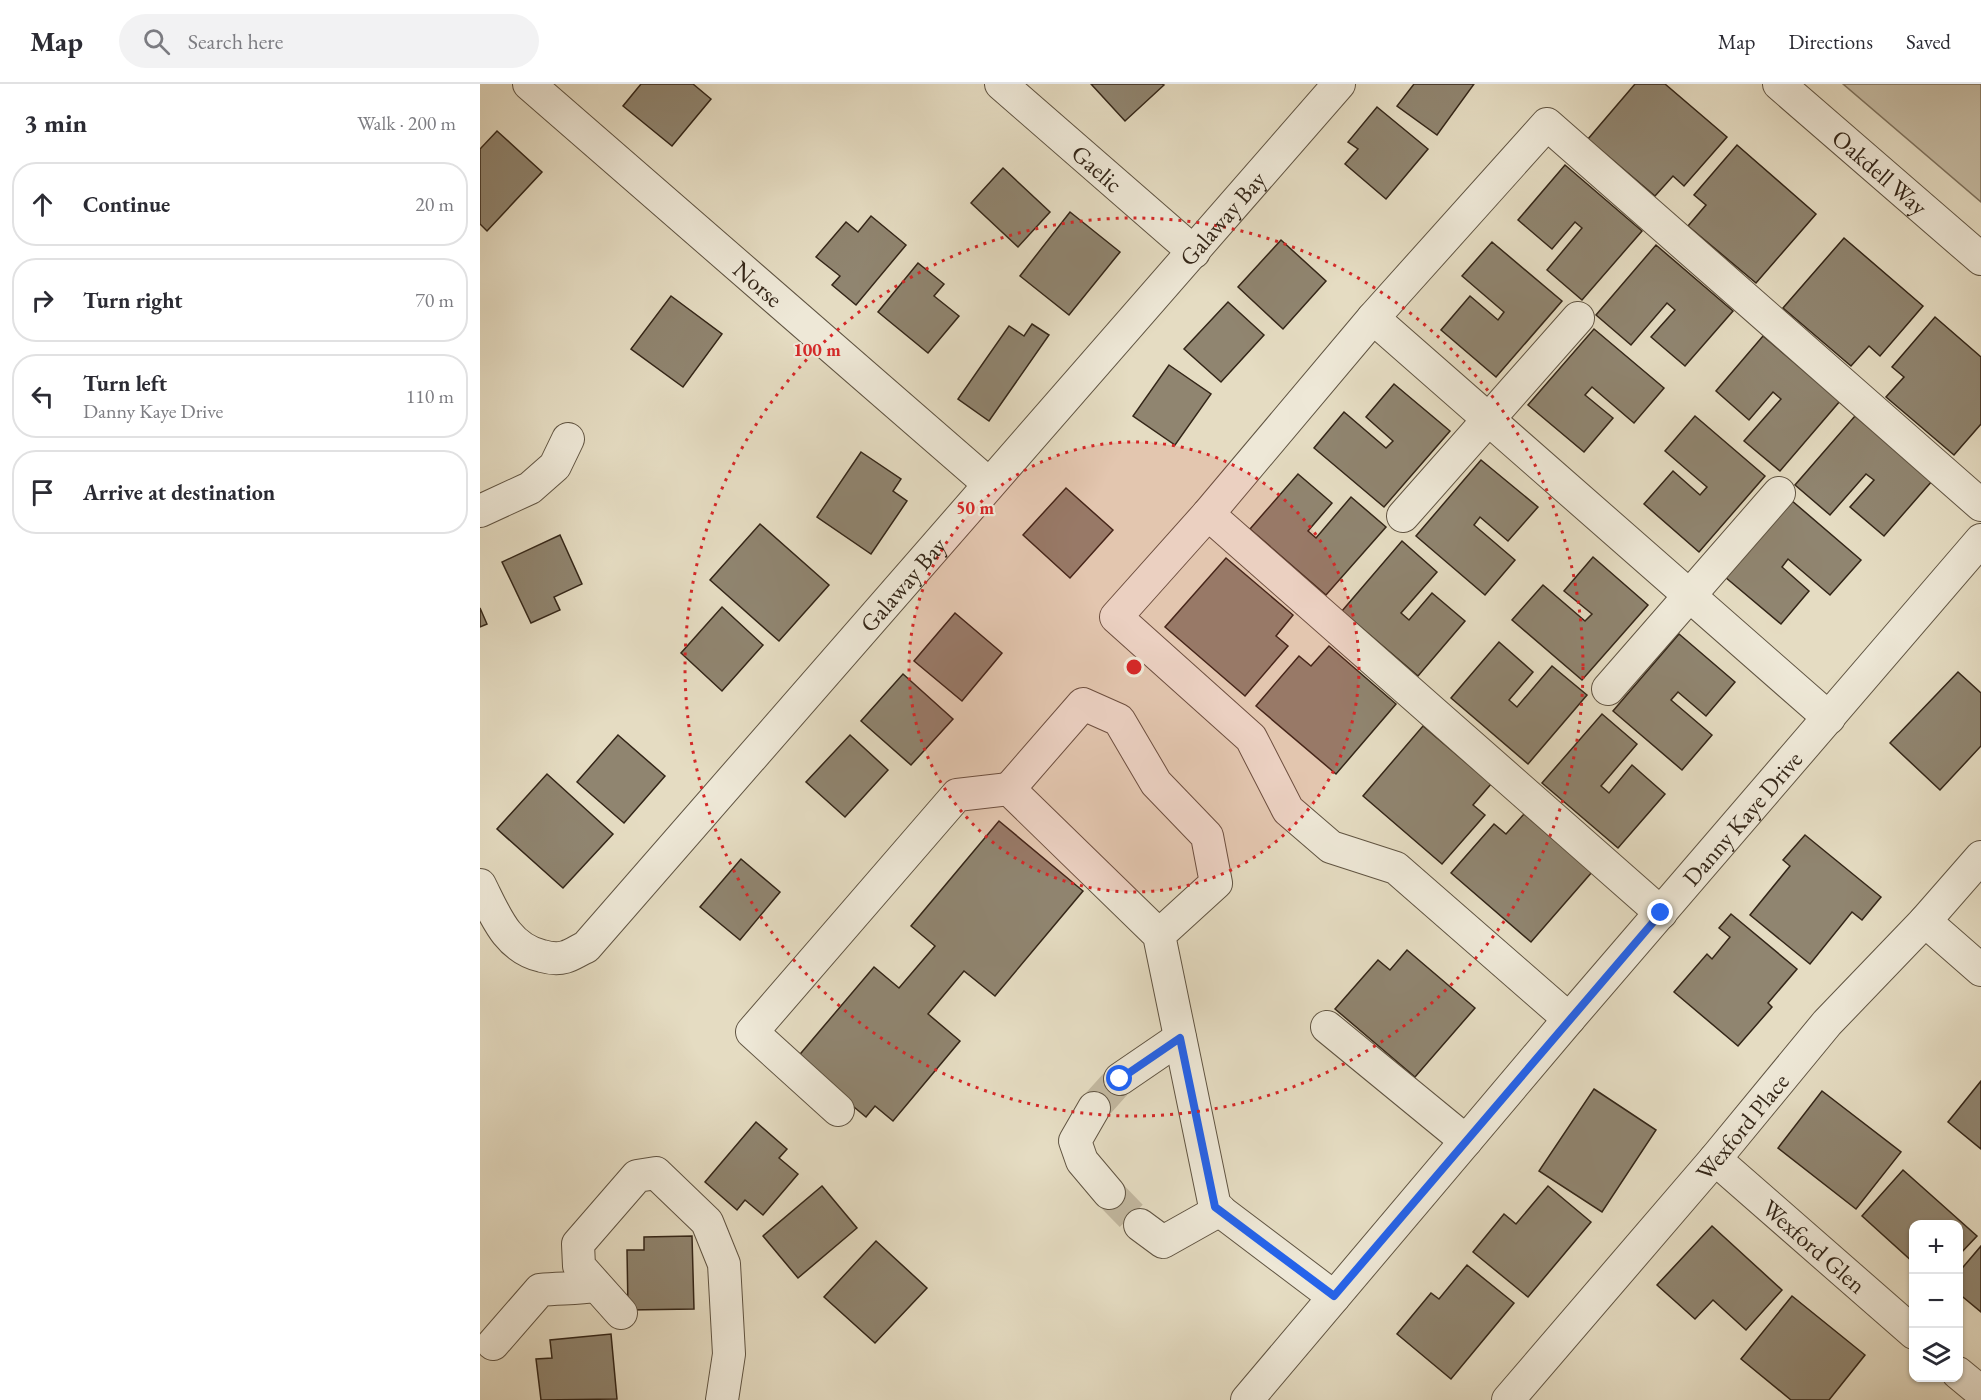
<!DOCTYPE html>
<meta charset="utf-8">
<style>
:root{--surface:#fff;--page:#f2f2f3;--text:#2b2b33;--muted:#7c7c81;--line:#e1e1e2}
body{margin:0;font-family:"EB Garamond",serif;background:var(--page);color:var(--text)}
.controls{position:absolute;right:18px;bottom:18px;display:grid;overflow:hidden;border-radius:12px;box-shadow:0 2px 4px #0004}
.controls button{width:54px;height:54px;display:grid;place-items:center;padding:0;border:0;border-bottom:2px solid var(--line);background:var(--surface);color:var(--text);font:30px sans-serif}
.stop{position:absolute;width:18px;height:18px;margin:-14px;border:4px solid #2563eb;border-radius:50%;background:#fff}
.stop.end{background:#2563eb;border-color:#fff;box-shadow:0 2px 6px #0008}
.list{margin:0;padding:0;list-style:none}
h2{display:flex;justify-content:space-between;align-items:center;height:78px;margin:0;padding:0 24px;font-size:26px}
h2 small{font-size:20px;font-weight:400;color:var(--muted)}
.list li{display:grid;grid-template-columns:39px 1fr auto;gap:18px;align-items:center;box-sizing:border-box;height:84px;margin:0 12px 12px;padding:0 12px;border:2px solid var(--line);border-radius:24px}
.list b{display:block;font-size:22px;white-space:nowrap}
.list p{margin:0;font-size:20px;white-space:nowrap;color:var(--muted)}
.list em{font-size:20px;font-style:normal;color:var(--muted)}
.icon{flex:none;width:33px;height:33px;fill:none;stroke:currentColor;stroke-width:2;stroke-linecap:round;stroke-linejoin:round}
.map{position:relative;flex:none;width:1501px;height:1316px;overflow:hidden}
header{display:flex;align-items:center;gap:36px;box-sizing:border-box;height:84px;padding:0 30px;background:var(--surface);border-bottom:2px solid var(--line)}
header strong{font-size:28px}
nav{display:flex;gap:33px;margin-inline-start:auto;font-size:21px}
.search{width:420px;height:54px;background:var(--page);display:flex;align-items:center;gap:15px;box-sizing:border-box;padding:0 21px;border-radius:33px;color:var(--muted);font-size:22px}
main{display:flex}
aside{flex:1;background:var(--surface)}
.map>svg:first-child{display:block}
.green{fill:#c7bda5;stroke:#7e725e;stroke-width:1.5}
.building{fill:#908570;stroke:#342618;stroke-width:1.5}
.lines{fill:none;stroke-linecap:round;stroke-linejoin:round}
.minor-tunnel{stroke:#c2b8a0;stroke-width:32;stroke-dasharray:32 16;stroke-linecap:butt}
.minor-casing{stroke:#605442;stroke-width:34}
.minor{stroke:#eee8d7;stroke-width:32}
.route{stroke:#2563eb;stroke-width:8}
.ring{fill:none;stroke:#d62828;stroke-width:3;stroke-dasharray:3 6}
.labels{text-anchor:middle;dominant-baseline:central;stroke-width:4.5;stroke-linejoin:round;paint-order:stroke}
.street-label{font-size:24px;fill:#342618;stroke:#eee8d7}
.centre{fill:#d62828;stroke:#eee8d7;stroke-width:3}
.ring-label{font-size:18px;text-anchor:middle;font-weight:bold;fill:#d62828;stroke:#eee8d7;stroke-width:4.5;stroke-linejoin:round;paint-order:stroke}
</style>
<header>
<strong>Map</strong>
<div class="search"><svg class="icon" aria-label="search" viewBox="0 0 24 24"><circle cx="10" cy="10" r="6"/><path d="M15 15l6 6"/></svg>Search here</div>
<nav><a>Map</a><a>Directions</a><a>Saved</a></nav>
</header>
<main>
<aside>
<h2>3 min<small>Walk · 200 m</small></h2>
<ul class="list">
<li><svg class="icon" aria-label="ahead" viewBox="0 0 24 24"><path d="M12 20V5M6 11l6-6 6 6"/></svg><div><b>Continue</b></div><em>20 m</em></li>
<li><svg class="icon" aria-label="right" viewBox="0 0 24 24"><path d="M7 20v-9h11M14 6l5 5-5 5"/></svg><div><b>Turn right</b></div><em>70 m</em></li>
<li><svg class="icon" aria-label="left" viewBox="0 0 24 24"><path d="M17 20v-9H6M10 6l-5 5 5 5"/></svg><div><b>Turn left</b><p>Danny Kaye Drive</p></div><em>110 m</em></li>
<li><svg class="icon" aria-label="arrive" viewBox="0 0 24 24"><path d="M6 21V4h12l-3 4 3 4H6"/></svg><div><b>Arrive at destination</b></div></li>
</ul>
</aside>
<div class="map">
<svg width="1501" height="1316" viewBox="0 0 1501 1316">
<rect width="100%" height="100%" fill="#e5dcc2"/>
<filter id="stains"><feTurbulence type="fractalNoise" baseFrequency=".00333" numOctaves="4"/><feColorMatrix values="0 0 0 0 .2 0 0 0 0 .09 0 0 0 0 .02 0 0 0 .5 -.17"/></filter>
<radialGradient id="worn" r=".72"><stop offset=".6" stop-color="#630" stop-opacity="0"/><stop offset="1" stop-color="#630" stop-opacity=".3"/></radialGradient>
<!-- green -->
<path class="green" d="M1363,0H1501V118Z"/>
<!-- building -->
<g class="building">
<path d="M161,0H213L231,15L192,62L143,22Z"/>
<path d="M611,0H682L684,1L645,37Z"/>
<path d="M934,0H994L957,51L917,22Z"/>
<path d="M1155,0H1185L1247,53L1204,102L1193,92L1175,112L1108,55Z"/>
<path d="M897,23L948,65L906,115L865,80L878,65L868,58Z"/>
<path d="M17,47L62,88L7,147L0,140V65Z"/>
<path d="M1257,61L1336,130L1276,199L1208,142L1226,121L1214,111Z"/>
<path d="M1085,81L1162,147L1102,216L1067,186L1102,144L1095,138L1072,165L1038,136Z"/>
<path d="M523,84L570,128L538,163L491,119Z"/>
<path d="M590,128L640,168L589,231L540,192Z"/>
<path d="M391,132L426,161L376,221L352,201L360,192L336,173L366,138L378,148Z"/>
<path d="M1364,154L1443,222L1400,272L1389,262L1371,282L1303,224Z"/>
<path d="M801,156L846,197L803,245L758,203Z"/>
<path d="M1012,158L1082,217L1016,293L961,246L990,212L1018,236L1024,228L982,192Z"/>
<path d="M1176,161L1253,227L1205,282L1171,253L1195,226L1187,219L1151,261L1116,231Z"/>
<path d="M438,179L464,200L454,212L479,232L448,269L398,228Z"/>
<path d="M191,212L242,250L203,303L151,265Z"/>
<path d="M748,218L784,251L741,298L704,265Z"/>
<path d="M1455,233L1501,273V340L1474,371L1406,313L1424,293L1412,283Z"/>
<path d="M552,240L569,251L509,337L478,315L529,242L544,252Z"/>
<path d="M1114,245L1184,304L1154,339L1112,303L1105,311L1133,334L1104,368L1048,321Z"/>
<path d="M1283,252L1360,317L1300,387L1264,357L1301,315L1293,308L1269,336L1236,307Z"/>
<path d="M689,281L731,310L695,361L653,332Z"/>
<path d="M914,300L970,347L904,423L834,364L864,328L906,364L913,357L886,333Z"/>
<path d="M1215,332L1285,392L1219,468L1164,420L1193,387L1220,411L1227,403L1185,367Z"/>
<path d="M1375,332L1452,397L1404,452L1370,423L1394,396L1386,390L1350,431L1315,401Z"/>
<path d="M381,368L421,395L413,407L427,417L391,470L337,433Z"/>
<path d="M1001,376L1058,423L1028,457L1000,433L994,441L1035,476L1005,511L936,452Z"/>
<path d="M818,390L852,419L828,447L836,454L871,413L906,443L846,511L770,445Z"/>
<path d="M586,404L633,446L590,494L543,451Z"/>
<path d="M1311,416L1381,476L1350,511L1308,475L1302,483L1329,507L1301,540L1245,493Z"/>
<path d="M280,440L349,501L299,557L230,496Z"/>
<path d="M80,451L102,500L74,513L80,526L51,539L22,478Z"/>
<path d="M922,457L957,488L921,529L929,536L952,509L985,537L938,592L862,527Z"/>
<path d="M1113,473L1168,521L1102,596L1032,536L1063,501L1105,537L1112,530L1084,507Z"/>
<path d="M746,474L813,531L796,552L808,562L765,612L685,543Z"/>
<path d="M242,523L283,561L242,607L201,569Z"/>
<path d="M0,524L7,540L0,543Z"/>
<path d="M475,529L522,569L482,617L434,577Z"/>
<path d="M1199,550L1255,598L1226,632L1198,608L1191,616L1232,651L1202,686L1133,627Z"/>
<path d="M1019,558L1053,588L1029,616L1037,623L1072,582L1107,611L1048,680L971,614Z"/>
<path d="M849,562L916,620L856,690L776,622L819,572L831,582Z"/>
<path d="M1478,588L1501,609V662L1460,706L1410,659Z"/>
<path d="M423,590L473,635L431,681L381,637Z"/>
<path d="M1122,630L1157,660L1121,702L1129,709L1152,681L1185,710L1138,764L1062,699Z"/>
<path d="M943,642L1011,700L993,721L1005,731L962,780L883,712Z"/>
<path d="M138,651L185,692L144,739L97,698Z"/>
<path d="M370,651L408,686L365,733L326,698Z"/>
<path d="M67,690L133,750L83,804L17,745Z"/>
<path d="M1044,730L1112,788L1051,858L971,789L1014,740L1026,750Z"/>
<path d="M519,737L603,807L515,912L484,887L448,930L480,957L413,1037L395,1022L386,1033L316,975L394,883L419,904L455,862L431,842Z"/>
<path d="M1325,751L1401,813L1382,836L1372,828L1330,880L1270,831L1310,782L1303,776Z"/>
<path d="M261,775L300,808L260,856L220,823Z"/>
<path d="M1251,830L1317,885L1288,919L1292,923L1258,962L1194,908L1227,870L1232,875L1250,853L1239,844Z"/>
<path d="M927,866L995,924L935,993L855,925L898,876L910,886Z"/>
<path d="M1501,997V1065L1468,1038Z"/>
<path d="M1114,1005L1176,1046L1122,1128L1059,1087Z"/>
<path d="M1342,1007L1421,1068L1376,1125L1298,1064Z"/>
<path d="M276,1038L307,1065L299,1074L318,1090L283,1131L265,1116L257,1126L225,1098Z"/>
<path d="M1423,1086L1497,1152L1478,1172V1140H1434V1179L1382,1132Z"/>
<path d="M342,1102L377,1144L318,1194L283,1152Z"/>
<path d="M1068,1102L1111,1138L1048,1213L993,1168L1024,1130L1036,1140Z"/>
<path d="M1232,1142L1302,1206L1266,1246L1233,1216L1215,1235L1177,1201Z"/>
<path d="M212,1152L214,1225L148,1226L147,1166H164V1153Z"/>
<path d="M396,1157L447,1204L395,1259L344,1213Z"/>
<path d="M1501,1162V1228L1478,1209V1189Z"/>
<path d="M987,1181L1034,1219L971,1295L917,1250L951,1209L959,1215Z"/>
<path d="M1312,1212L1385,1271L1349,1316H1311L1261,1275Z"/>
<path d="M131,1250L137,1315L61,1316L56,1275L72,1274L70,1256Z"/>
</g>
<g class="lines">
<!-- minor-tunnel -->
<g class="minor-tunnel">
<path d="M614,1024L640,995"/>
<path d="M629,1109L660,1141"/>
</g>
<!-- minor casing -->
<g class="minor-casing">
<g id="minor">
<path id="s1" d="M49,0L509,400"/>
<path id="s2" d="M521,0L714,168"/>
<path id="s3" d="M1299,0L1501,175"/>
<path d="M893,234L1349,634"/>
<path d="M0,427L50,404L75,382L88,355"/>
<path d="M728,430L1181,829"/>
<path d="M923,432L1098,234"/>
<path d="M1128,605L1299,409"/>
<path id="s4" d="M0,801C15,831 27,864 62,872C69,874 78,875 85,873C92,871 99,866 106,863L859,0"/>
<path d="M1445,837L1501,886"/>
<path d="M679,851L736,799L727,752L676,699L639,636L603,620L529,705L679,851L735,1123L854,1213"/>
<path d="M1089,935L916,784L851,763L808,726L771,654L636,533L728,430L893,234L1067,40L1501,421"/>
<path d="M847,943L986,1057"/>
<path d="M640,995L700,954"/>
<path d="M614,1024L595,1057L602,1077L629,1109"/>
<path d="M358,1026L272,948L477,711L529,705"/>
<path id="s5" d="M1235,1075L1434,1249"/>
<path d="M660,1141L683,1158L740,1126"/>
<path d="M141,1229L99,1182L98,1160L157,1092L176,1089L227,1138L244,1180L249,1270L242,1316"/>
<path d="M13,1260L60,1206C79,1204 97,1205 116,1202"/>
<path d="M1478,1289L1501,1308"/>
<path id="s6" d="M767,1316L1089,935L1501,456"/>
<path id="s7" d="M1028,1316L1235,1075L1347,939L1445,837L1501,773"/>
</g>
</g>
<!-- minor -->
<use href="#minor" class="minor"/>
</g>
<g class="lines">
<!-- route -->
<path class="route" d="M640,995L700,954L735,1123L854,1212L1181,829"/>
</g>
<!-- distance rings -->
<circle cx="654" cy="583" r="225" fill="#d62828" fill-opacity=".12"/>
<g class="ring">
<circle cx="654" cy="583" r="225"/>
<circle cx="654" cy="583" r="449"/>
</g>
<g class="labels">
<!-- street labels -->
<g class="street-label">
<text stroke="none"><textPath href="#s2" startOffset="128">Gaelic</textPath></text>
<text stroke="none"><textPath href="#s3" startOffset="134">Oakdell Way</textPath></text>
<text stroke="none"><textPath href="#s4" startOffset="1112">Galaway Bay</textPath></text>
<text stroke="none"><textPath href="#s1" startOffset="304">Norse</textPath></text>
<text stroke="none"><textPath href="#s4" startOffset="626">Galaway Bay</textPath></text>
<text stroke="none"><textPath href="#s6" startOffset="764">Danny Kaye Drive</textPath></text>
<text stroke="none"><textPath href="#s7" startOffset="360">Wexford Place</textPath></text>
<text stroke="none"><textPath href="#s5" startOffset="132">Wexford Glen</textPath></text>
</g>
</g>
<circle cx="654" cy="583" r="9" class="centre"/>
<g class="ring-label">
<text x="337" y="272">100 m</text>
<text x="495" y="430">50 m</text>
</g>
<rect width="100%" height="100%" filter="url(#stains)"/>
<rect width="100%" height="100%" fill="url(#worn)"/>
</svg>
<div class="controls">
<button>+</button>
<button>−</button>
<button><svg class="icon" aria-label="layers" viewBox="0 0 24 24"><path d="M12 4l9 5-9 5-9-5zM3 14l9 5 9-5"/></svg></button>
</div>
<div class="stop" style="left:640px;top:995px"></div>
<div class="stop end" style="left:1181px;top:829px"></div>
</div>
</main>
